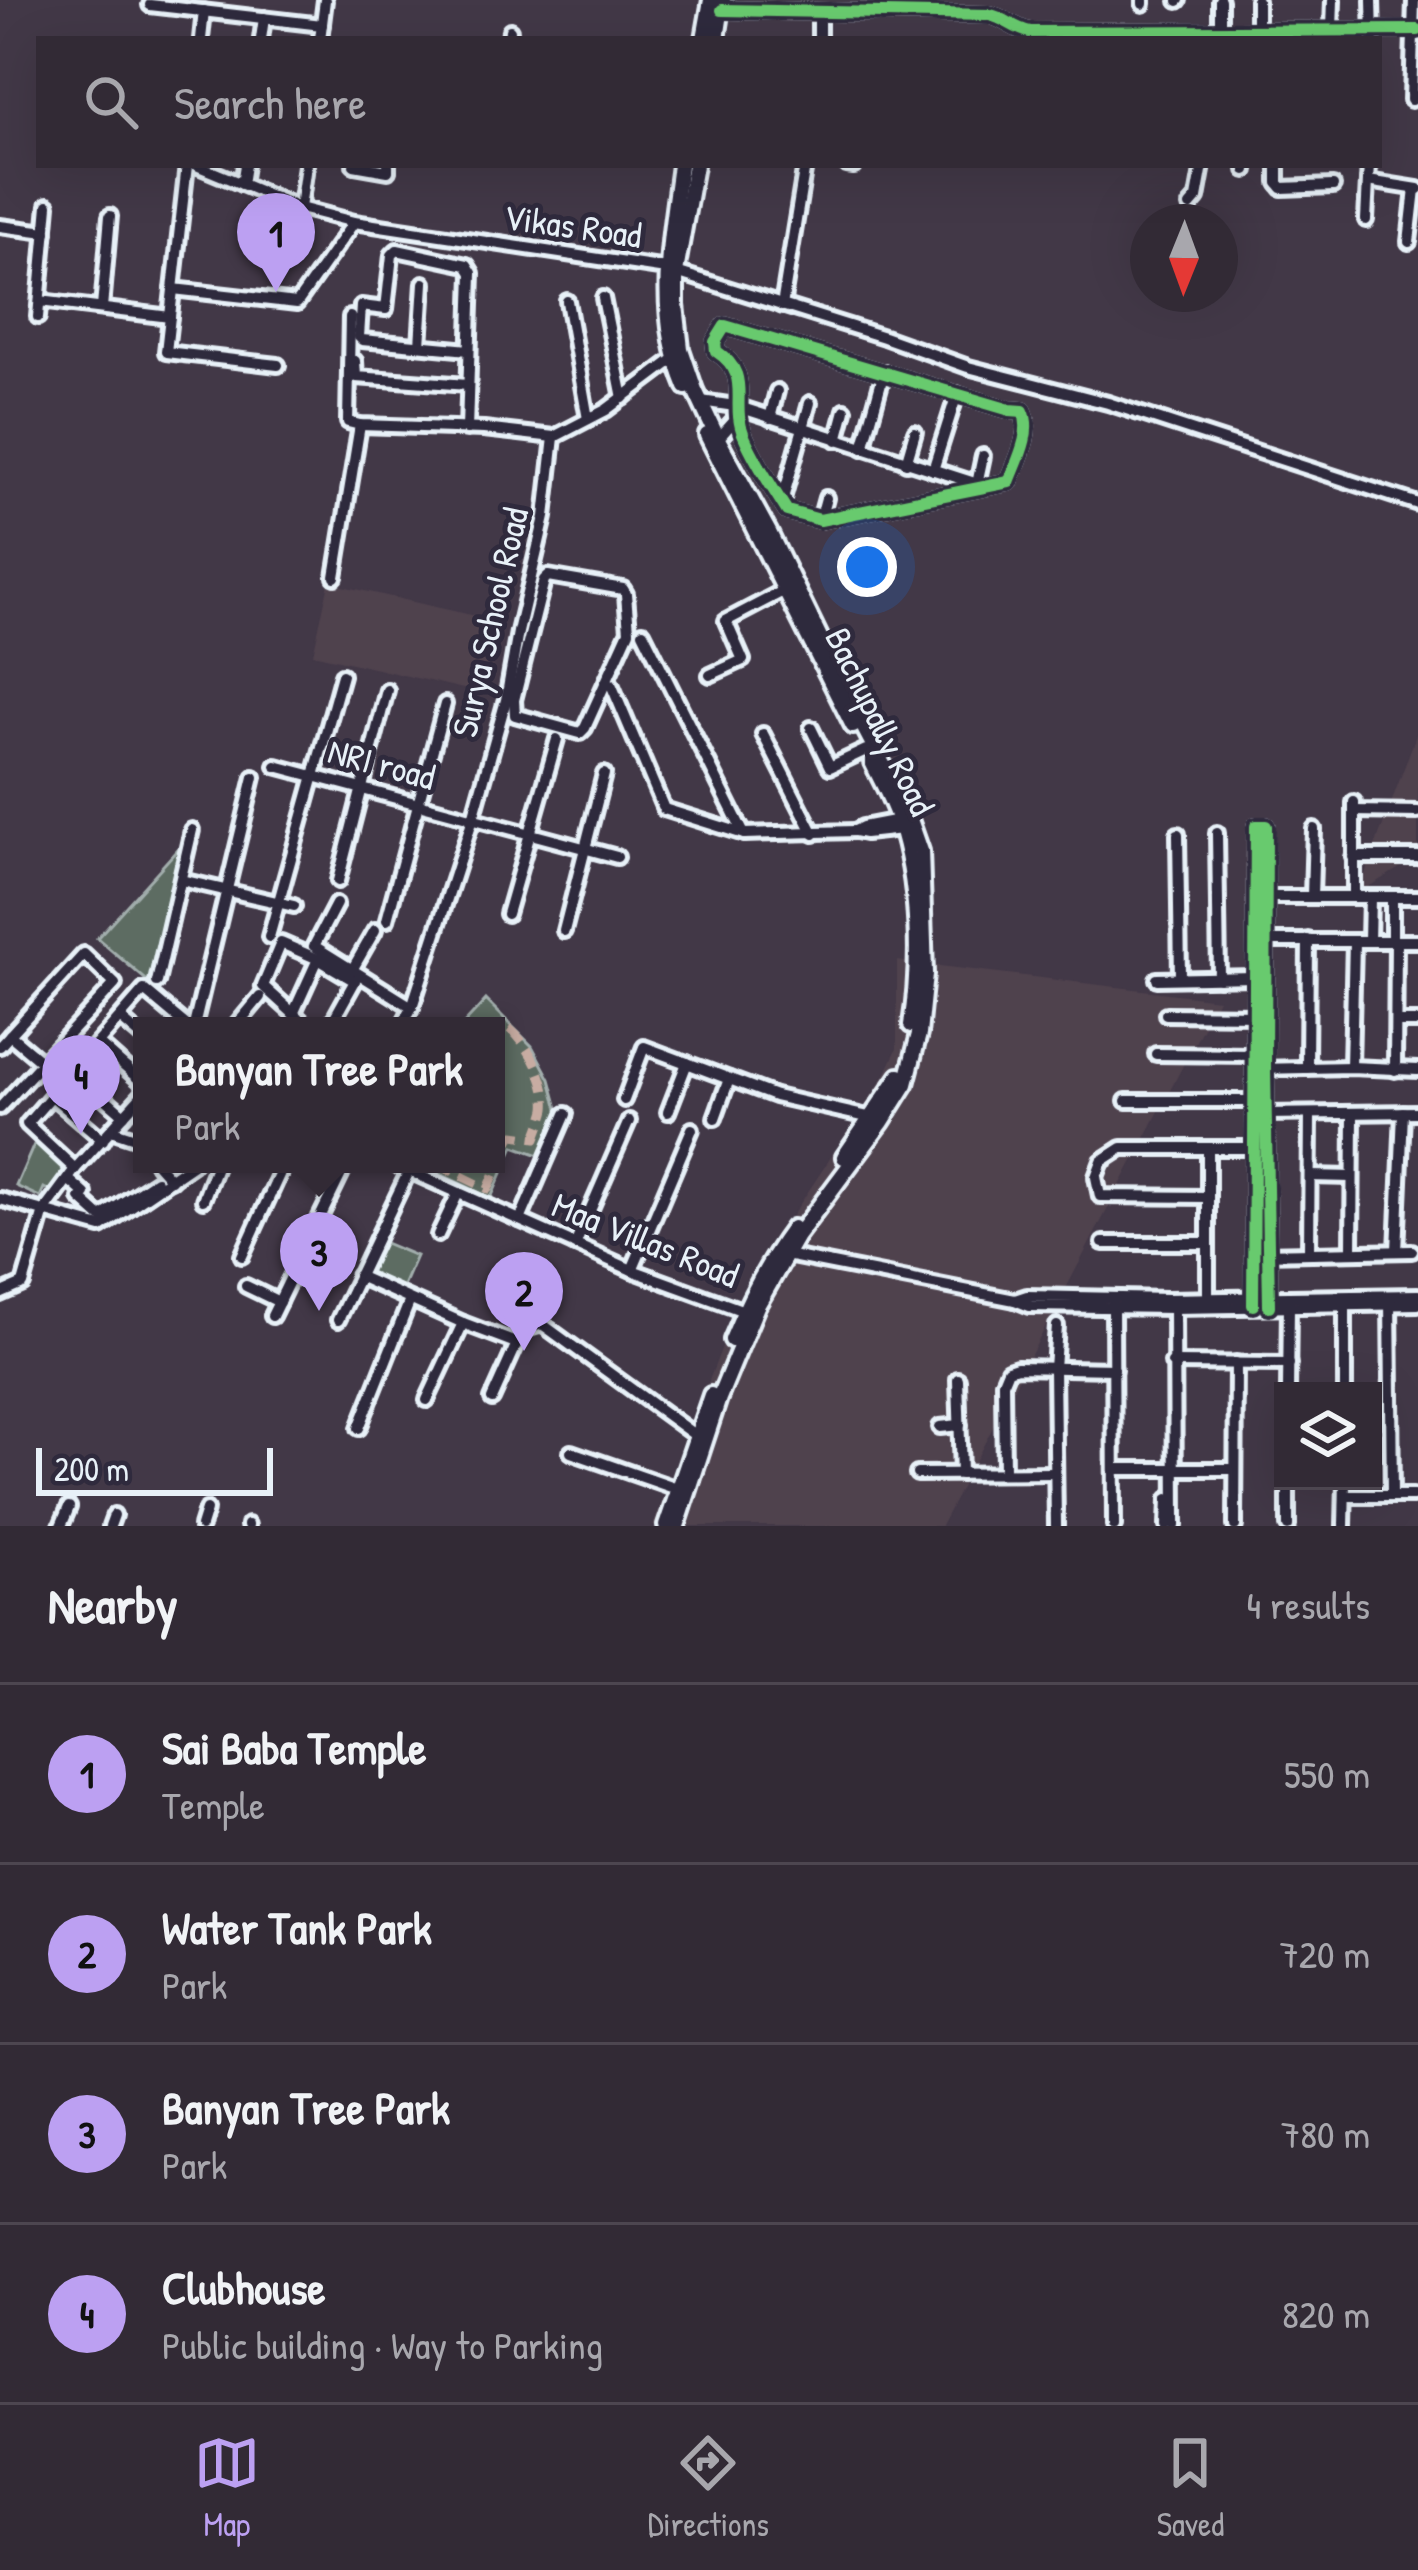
<!DOCTYPE html>
<meta charset="utf-8">
<style>
:root{--surface:#322a35;--page:#3d3641;--text:#f1f3f6;--muted:#a8a7ad;--line:#4d4650;--accent:#bca0f2}
body{margin:0;font-family:"Patrick Hand",sans-serif;background:var(--page);color:var(--text)}
.controls{position:absolute;right:36px;bottom:36px;display:grid;overflow:hidden;border-radius:0px;box-shadow:0 12px 48px #0002}
.controls button{width:108px;height:108px;display:grid;place-items:center;padding:0;border:0;border-bottom:3px solid var(--line);background:var(--surface);color:var(--text);font:60px sans-serif}
.compass{position:absolute;left:1130px;top:204px;width:108px;height:108px;border-radius:50%;background:var(--surface);box-shadow:0 12px 48px #0002;rotate:181deg}
.scale{position:absolute;left:36px;bottom:30px;width:237px;box-sizing:border-box;padding-left:12px;border:6px solid #e8f1f8;border-top:0;font-size:33px;line-height:42px;white-space:nowrap;color:#e8f1f8;-webkit-text-stroke:9px #2f2a3d;paint-order:stroke}
.you{position:absolute;left:867px;top:567px;width:42px;height:42px;margin:-30px;border:9px solid #fff;border-radius:50%;background:#1a73e8;box-shadow:0 0 0 18px #1a73e833}
.badge{display:grid;place-items:center;width:78px;height:78px;border-radius:50%;background:var(--accent);color:#111;font-size:39px;font-weight:700}
.pin{position:absolute;translate:-50% -99px;filter:drop-shadow(0 3px 6px #0008)}
.pin::after{content:'';position:absolute;top:63px;width:42px;height:36px;background:inherit;clip-path:polygon(0 0,100% 0,50% 100%)}
.popup{position:absolute;left:133px;top:1017px;width:372px;height:156px;box-sizing:border-box;display:grid;place-content:center;border-radius:0px;background:var(--surface);filter:drop-shadow(0 3px 9px #0005);font-size:39px;white-space:nowrap;color:var(--muted)}
.popup b{font-size:45px;color:var(--text)}
.popup::after{content:'';position:absolute;left:50%;top:100%;margin-left:-24px;border:24px solid transparent;border-top-color:var(--surface)}
.list{margin:0;padding:0;list-style:none}
h2{display:flex;justify-content:space-between;align-items:center;height:156px;margin:0;padding:0 48px;font-size:51px}
h2 small{font-size:39px;font-weight:400;color:var(--muted)}
.list li{display:grid;grid-template-columns:78px 1fr auto;gap:36px;align-items:center;box-sizing:border-box;height:180px;padding:0 48px;border-top:3px solid var(--line)}
.list b{display:block;font-size:45px;white-space:nowrap}
.list p{margin:0;font-size:39px;white-space:nowrap;color:var(--muted)}
.list em{font-size:39px;font-style:normal;color:var(--muted)}
.icon{flex:none;width:66px;height:66px;fill:none;stroke:currentColor;stroke-width:2;stroke-linecap:round;stroke-linejoin:round}
.map{position:relative;flex:none;width:1418px;height:1526px;overflow:hidden}
.search{position:absolute;background:var(--surface);box-shadow:0 12px 48px #0002;left:36px;right:36px;top:36px;height:132px;display:flex;align-items:center;gap:30px;box-sizing:border-box;padding:0 42px;border-radius:0px;color:var(--muted);font-size:45px}
.sheet{height:876px;background:var(--surface)}
nav{display:flex;justify-content:space-around;align-items:center;box-sizing:border-box;height:168px;border-top:3px solid var(--line);background:var(--surface);font-size:33px;color:var(--muted)}
nav a{display:grid;justify-items:center;gap:6px}
nav .on{color:var(--accent)}
.map>svg:first-child{display:block}
.built{fill:#50424e}
.green{fill:#5d6c62;stroke:#a2aead;stroke-width:3}
.lines{fill:none;stroke-linecap:round;stroke-linejoin:round}
.minor-casing{stroke:#e8f1f8;stroke-width:20}
.major-casing{stroke:#e8f1f8;stroke-width:22}
.minor{stroke:#2f2a3d;stroke-width:10}
.major{stroke:#2f2a3d;stroke-width:14}
.quiet{stroke:#c7aca2;stroke-width:9;stroke-dasharray:18 9;stroke-linecap:butt}
.cycleway-casing{stroke:#2f2a3d;stroke-width:20}
.cycleway{stroke:#67ca6e;stroke-width:12}
.labels{text-anchor:middle;dominant-baseline:central;stroke-width:10;stroke-linejoin:round;paint-order:stroke}
.street-label{font-size:36px;fill:#e8f1f8;stroke:#2f2a3d}
</style>
<div class="map">
<svg width="1418" height="1526" viewBox="0 0 1418 1526">
<rect width="100%" height="100%" fill="#423847"/>
<filter id="ink" filterUnits="userSpaceOnUse"><feTurbulence type="fractalNoise" baseFrequency=".00833" numOctaves="2"/><feDisplacementMap in="SourceGraphic" scale="24" xChannelSelector="R" yChannelSelector="G"/><feConvolveMatrix kernelMatrix="1 2 1 2 8 2 1 2 1" color-interpolation-filters="sRGB"/></filter>
<g filter="url(#ink)">
<!-- built -->
<g class="built">
<path d="M329,583L502,622L485,694L313,654Z"/>
<path d="M1418,730V857L1358,893Z"/>
<path d="M897,961L1218,999L941,1526H653L745,1287L884,1077L897,1049Z"/>
</g>
<!-- green -->
<g class="green">
<path d="M186,840L152,985L97,938Z"/>
<path d="M486,1000L532,1046L550,1079L559,1112L542,1156L514,1146L491,1198L424,1166L425,1164H496V1026H462Z"/>
<path d="M36,1140L69,1168L52,1192L44,1188L40,1197L16,1186Z"/>
<path d="M380,1241L416,1256L402,1288L366,1273Z"/>
</g>
<g class="lines">
<!-- minor casing -->
<g class="minor-casing">
<g id="minor">
<path d="M1143,0V4"/>
<path d="M1220,0V32"/>
<path d="M1372,0L1373,39"/>
<path d="M1178,1L1179,0"/>
<path d="M150,5L322,25"/>
<path d="M722,10L990,15C1005,18 1014,29 1030,32L1418,30"/>
<path d="M819,13V39"/>
<path d="M1332,29L1333,0"/>
<path d="M1257,32V0"/>
<path d="M201,39L204,11"/>
<path d="M261,39L264,18"/>
<path d="M320,39L325,0"/>
<path d="M509,39L510,30"/>
<path d="M1411,100L1414,0"/>
<path d="M187,165L166,352L278,365"/>
<path d="M196,165L300,208L354,222L666,269"/>
<path d="M354,165L388,171V165"/>
<path d="M847,165L854,166"/>
<path d="M1246,165V170"/>
<path d="M1278,165V183L1282,188L1333,186"/>
<path d="M1369,165L1368,181L1418,189"/>
<path d="M242,184L245,165"/>
<path d="M1190,206L1197,198L1203,165"/>
<path d="M300,208L306,165"/>
<path d="M1366,220L1368,181"/>
<path d="M0,226L46,232"/>
<path d="M1409,242L1415,189"/>
<path d="M676,272L884,337L968,367L1108,403L1418,504"/>
<path d="M173,289L297,303L354,222"/>
<path d="M603,298L623,398"/>
<path d="M40,301L170,317"/>
<path d="M567,301L588,419"/>
<path d="M782,306L805,165"/>
<path d="M102,308L110,216"/>
<path d="M38,317L48,205"/>
<path d="M350,317L348,422L360,425L484,429L554,437"/>
<path d="M725,326L1010,410L1023,411C1033,432 1017,461 1009,482L820,520L787,511C772,487 755,462 744,436C729,402 754,376 716,351L715,342Z"/>
<path d="M420,345L424,283"/>
<path d="M355,361L356,377L468,385"/>
<path d="M701,401L735,406V420L718,439"/>
<path d="M736,406L981,485"/>
<path d="M770,418L777,391"/>
<path d="M467,429L472,273L467,265L397,250L392,255L386,309L361,306L359,337L362,340L469,350"/>
<path d="M554,437L606,410L674,359"/>
<path d="M837,440L845,410"/>
<path d="M863,448L884,372"/>
<path d="M906,463L915,432"/>
<path d="M933,470L957,394"/>
<path d="M977,484L983,456"/>
<path d="M782,502L810,403"/>
<path d="M820,520L826,498"/>
<path d="M548,576L623,589L626,594L629,631L585,728L580,733L515,715L514,700L544,580Z"/>
<path d="M335,577L360,425"/>
<path d="M643,632L744,834"/>
<path d="M710,675L743,660L726,621L785,590"/>
<path d="M611,684L664,809L744,834L855,831"/>
<path d="M811,728L830,767L866,750"/>
<path d="M763,734L814,834"/>
<path d="M276,766L617,857"/>
<path d="M1354,811L1418,812"/>
<path d="M899,820L863,827L855,831L865,833L902,829"/>
<path d="M1217,833L1219,978"/>
<path d="M1178,834L1180,978"/>
<path d="M1353,857H1418"/>
<path d="M181,880L294,906"/>
<path d="M338,881L387,690"/>
<path d="M1259,897H1418"/>
<path d="M1312,897L1314,829"/>
<path d="M1354,897V802"/>
<path d="M336,904L314,946L412,1007"/>
<path d="M507,914L557,739"/>
<path d="M387,920L445,704"/>
<path d="M564,931L604,774"/>
<path d="M269,937L342,675"/>
<path d="M1265,941H1418"/>
<path d="M1369,941L1370,897"/>
<path d="M1392,941V897"/>
<path d="M352,970L375,930"/>
<path d="M1157,979L1255,977"/>
<path d="M157,982L192,830"/>
<path d="M293,1014L318,959"/>
<path d="M1166,1014L1258,1015"/>
<path d="M121,1019L142,1037"/>
<path d="M195,1022L254,777"/>
<path d="M1397,1022H1418"/>
<path d="M236,1026L260,997"/>
<path d="M307,1026L263,986L281,943L318,959L355,981L330,1026"/>
<path d="M402,1026L412,1007L473,818L506,700L518,632L545,517L554,437"/>
<path d="M10,1035L42,1062"/>
<path d="M99,1044L142,1082"/>
<path d="M0,1046L84,954L115,984L0,1108"/>
<path d="M1156,1054L1255,1055"/>
<path d="M1351,1067L1354,941"/>
<path d="M1307,1068L1308,940"/>
<path d="M1258,1069L1351,1067L1418,1070"/>
<path d="M1395,1070L1396,941"/>
<path d="M74,1071L124,1115"/>
<path d="M52,1096L103,1140"/>
<path d="M624,1100L644,1047L775,1096L872,1118"/>
<path d="M1126,1101H1255"/>
<path d="M668,1112L687,1063"/>
<path d="M1264,1114L1418,1112"/>
<path d="M715,1118L729,1079"/>
<path d="M111,1130L138,1139L142,1144"/>
<path d="M1208,1149V1298"/>
<path d="M157,1164L171,1180"/>
<path d="M394,1164L632,1270L744,1311"/>
<path d="M75,1169L27,1124L144,990L187,1026"/>
<path d="M1310,1176L1352,1177"/>
<path d="M68,1179L85,1194L80,1198L101,1217L156,1181"/>
<path d="M1208,1197L1100,1196L1096,1177L1102,1161L1122,1148H1254"/>
<path d="M0,1199L101,1227L193,1164"/>
<path d="M203,1200L217,1164"/>
<path d="M520,1220L566,1114"/>
<path d="M438,1235L458,1193"/>
<path d="M1103,1243H1208"/>
<path d="M575,1245L629,1121"/>
<path d="M1352,1251L1353,1113"/>
<path d="M1397,1251L1403,1112"/>
<path d="M1309,1253L1310,1114"/>
<path d="M1262,1254L1412,1251"/>
<path d="M786,1255L1015,1300L1030,1306L1173,1308L1418,1304"/>
<path d="M242,1256L284,1164"/>
<path d="M632,1270L692,1129"/>
<path d="M358,1276L463,1323L516,1343"/>
<path d="M246,1286L279,1302"/>
<path d="M0,1294L23,1284L44,1211L75,1169L142,1095"/>
<path d="M1345,1298V1391"/>
<path d="M1390,1299L1392,1496"/>
<path d="M1015,1300L1027,1296L1167,1299L1418,1295"/>
<path d="M1174,1302L1175,1526"/>
<path d="M1113,1305L1114,1526"/>
<path d="M1253,1305L1256,826H1266L1265,1069L1269,1306"/>
<path d="M272,1316L346,1164"/>
<path d="M338,1320L409,1171"/>
<path d="M1172,1363L1289,1364"/>
<path d="M958,1379L961,1474"/>
<path d="M1288,1391L1289,1304"/>
<path d="M492,1399L523,1330L542,1324L696,1436"/>
<path d="M427,1400L463,1323"/>
<path d="M940,1427L960,1425"/>
<path d="M359,1428L410,1300"/>
<path d="M571,1452L677,1489"/>
<path d="M1114,1469H1235"/>
<path d="M1004,1473L1003,1382L1008,1370L1017,1367L1114,1369"/>
<path d="M917,1474L1055,1473"/>
<path d="M1346,1496H1413"/>
<path d="M61,1526L69,1507"/>
<path d="M110,1526L114,1515"/>
<path d="M201,1526L206,1510"/>
<path d="M248,1526V1525"/>
<path d="M1056,1526L1054,1368L1057,1326"/>
<path d="M1167,1526L1168,1499"/>
<path d="M1235,1526L1236,1363"/>
<path d="M1288,1526V1481"/>
<path d="M1344,1526L1345,1481"/>
</g>
</g>
<!-- major casing -->
<g class="major-casing">
<g id="major">
<path d="M704,39L711,0"/>
<path d="M717,39L723,0"/>
<path d="M680,165C670,241 655,314 686,387"/>
<path d="M707,435L853,726"/>
<path d="M872,762C881,781 893,801 899,821C919,882 921,963 911,1025"/>
<path d="M844,1157L899,1076"/>
<path d="M732,1340C748,1301 767,1263 793,1228"/>
<path d="M666,1526L711,1395"/>
<path d="M677,1526L719,1398L757,1306L797,1236L882,1122L906,1084L919,1034L925,974L921,851L906,808L865,730L769,532L718,439L695,390L681,349L676,305V272L695,165"/>
</g>
</g>
<!-- minor -->
<use href="#minor" class="minor"/>
<!-- major -->
<use href="#major" class="major"/>
<!-- quiet -->
<path class="quiet" d="M437,1164L488,1189L510,1138L514,1135L536,1138C539,1129 544,1118 546,1109C549,1084 528,1041 508,1028L496,1032"/>
<!-- cycleway casing -->
<g class="cycleway-casing">
<g id="cycleway">
<path d="M722,10L990,15C1005,18 1014,29 1030,32L1418,30"/>
<path d="M725,326L1010,410L1023,411C1033,432 1017,461 1009,482L820,520L787,511C772,487 755,462 744,436C729,402 754,376 716,351L715,342Z"/>
<path d="M1253,1305L1256,826H1266L1265,1069L1269,1306"/>
</g>
</g>
<!-- cycleway -->
<use href="#cycleway" class="cycleway"/>
</g>
</g>
<g class="labels">
<!-- street labels -->
<g class="street-label">
<text transform="translate(573 225) rotate(8)">Vikas Road</text>
<text transform="translate(489 622) rotate(-77)">Surya School Road</text>
<text transform="translate(881 721) rotate(64)">Bachupally Road</text>
<text transform="translate(382 763) rotate(15)">NRI road</text>
<text transform="translate(646 1239) rotate(22)">Maa Villas Road</text>
</g>
</g>
</svg>
<div class="controls">
<button><svg class="icon" aria-label="layers" viewBox="0 0 24 24"><path d="M12 4l9 5-9 5-9-5zM3 14l9 5 9-5"/></svg></button>
</div>
<svg class="compass" viewBox="-18 -18 36 36"><path d="M0-13l5 13h-10z" fill="#e53935"/><path d="M0 13l5-13h-10z" fill="#a8a7ad"/></svg>
<div class="scale">200 m</div>
<div class="you"></div>
<div class="pin badge" style="left:276px;top:292px">1</div>
<div class="pin badge" style="left:524px;top:1351px">2</div>
<div class="pin badge" style="left:319px;top:1311px">3</div>
<div class="popup"><b>Banyan Tree Park</b>Park</div>
<div class="pin badge" style="left:81px;top:1134px">4</div>
<div class="search"><svg class="icon" aria-label="search" viewBox="0 0 24 24"><circle cx="10" cy="10" r="6"/><path d="M15 15l6 6"/></svg>Search here</div>
</div>
<section class="sheet">
<h2>Nearby<small>4 results</small></h2>
<ul class="list">
<li><span class="badge">1</span><div><b>Sai Baba Temple</b><p>Temple</p></div><em>550 m</em></li>
<li><span class="badge">2</span><div><b>Water Tank Park</b><p>Park</p></div><em>720 m</em></li>
<li><span class="badge">3</span><div><b>Banyan Tree Park</b><p>Park</p></div><em>780 m</em></li>
<li><span class="badge">4</span><div><b>Clubhouse</b><p>Public building · Way to Parking</p></div><em>820 m</em></li>
</ul>
</section>
<nav>
<a class="on"><svg class="icon" aria-label="map" viewBox="0 0 24 24"><path d="M3 6l6-2 6 2 6-2v14l-6 2-6-2-6 2zM9 4v14M15 6v14"/></svg>Map</a>
<a><svg class="icon" aria-label="directions" viewBox="0 0 24 24"><path d="M12 3l9 9-9 9-9-9zM9 14v-3h6M13 9l2 2-2 2"/></svg>Directions</a>
<a><svg class="icon" aria-label="saved" viewBox="0 0 24 24"><path d="M7 4h10v16l-5-4-5 4z"/></svg>Saved</a>
</nav>
